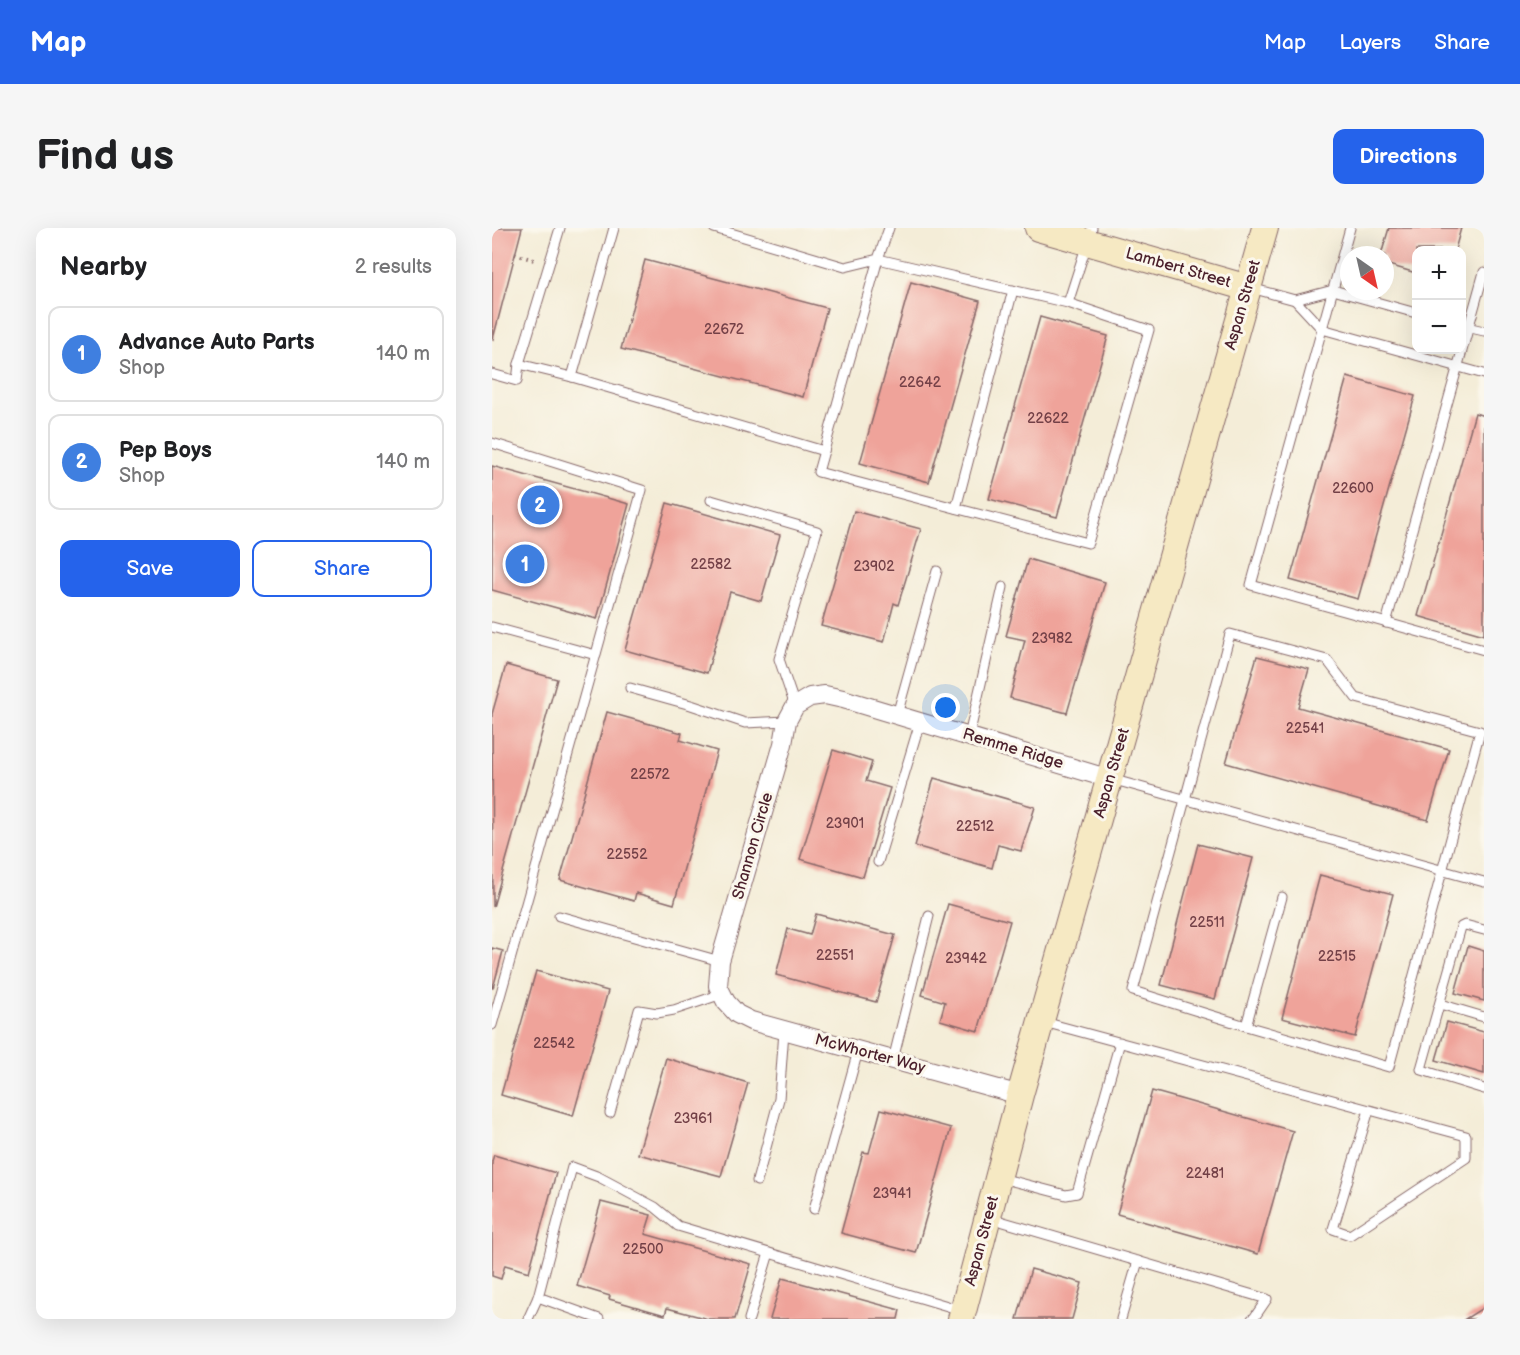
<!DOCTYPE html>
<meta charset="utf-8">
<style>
:root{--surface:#fff;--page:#f6f6f6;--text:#202124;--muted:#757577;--line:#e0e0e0;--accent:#2563eb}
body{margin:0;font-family:"Balsamiq Sans",sans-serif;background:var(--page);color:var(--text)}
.controls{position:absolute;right:18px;top:18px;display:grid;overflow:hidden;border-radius:12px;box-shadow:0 6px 24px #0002}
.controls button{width:54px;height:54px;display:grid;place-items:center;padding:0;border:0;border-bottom:2px solid var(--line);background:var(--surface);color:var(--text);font:30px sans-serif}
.compass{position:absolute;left:848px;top:18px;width:54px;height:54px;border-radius:50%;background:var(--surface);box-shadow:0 6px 24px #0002;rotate:146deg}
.you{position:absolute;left:454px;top:480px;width:21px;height:21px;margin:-15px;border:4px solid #fff;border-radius:50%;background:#1a73e8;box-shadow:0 0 0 9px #1a73e833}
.badge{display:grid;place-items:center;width:39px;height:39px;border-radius:50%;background:var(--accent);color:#fff;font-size:20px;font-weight:700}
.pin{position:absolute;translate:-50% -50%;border:3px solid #fff;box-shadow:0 2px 6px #0006}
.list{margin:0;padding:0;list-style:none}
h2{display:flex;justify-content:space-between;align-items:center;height:78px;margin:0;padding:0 24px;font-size:26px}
h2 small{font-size:20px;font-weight:400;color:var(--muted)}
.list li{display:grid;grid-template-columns:39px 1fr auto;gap:18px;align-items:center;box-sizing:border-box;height:96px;margin:0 12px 12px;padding:0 12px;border:2px solid var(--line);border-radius:12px}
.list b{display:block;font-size:22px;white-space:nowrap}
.list p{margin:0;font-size:20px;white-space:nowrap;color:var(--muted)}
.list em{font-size:20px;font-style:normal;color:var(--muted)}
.actions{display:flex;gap:12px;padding:18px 24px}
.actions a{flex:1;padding:14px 0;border:2px solid var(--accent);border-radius:12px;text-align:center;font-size:21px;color:var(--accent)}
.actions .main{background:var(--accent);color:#fff}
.map{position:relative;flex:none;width:992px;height:1091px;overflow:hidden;border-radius:12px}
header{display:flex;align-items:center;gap:36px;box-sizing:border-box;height:84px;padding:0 30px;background:var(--accent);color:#fff}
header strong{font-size:28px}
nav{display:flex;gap:33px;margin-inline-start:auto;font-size:21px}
.intro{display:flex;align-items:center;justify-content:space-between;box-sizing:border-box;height:144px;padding:0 36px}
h1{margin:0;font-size:42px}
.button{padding:15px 27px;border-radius:12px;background:var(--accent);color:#fff;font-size:21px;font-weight:700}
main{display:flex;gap:36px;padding:0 36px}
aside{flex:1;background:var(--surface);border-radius:12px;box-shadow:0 6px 24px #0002}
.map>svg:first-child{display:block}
.building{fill:#efa39a}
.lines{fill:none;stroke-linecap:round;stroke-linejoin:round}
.lane-casing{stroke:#866768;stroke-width:11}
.street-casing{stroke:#866768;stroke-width:20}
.secondary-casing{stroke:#866768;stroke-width:28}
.path{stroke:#866768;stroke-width:4;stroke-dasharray:1.5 4.5;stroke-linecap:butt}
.lane{stroke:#fff;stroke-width:9}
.street{stroke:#fff;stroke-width:18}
.secondary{stroke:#f6e9c3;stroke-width:26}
.labels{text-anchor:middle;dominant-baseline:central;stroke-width:6;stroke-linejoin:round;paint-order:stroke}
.number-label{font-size:14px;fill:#734047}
.street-label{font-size:16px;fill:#4a1f2b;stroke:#fbf7ec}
</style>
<header>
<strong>Map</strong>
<nav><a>Map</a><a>Layers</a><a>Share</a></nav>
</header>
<div class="intro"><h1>Find us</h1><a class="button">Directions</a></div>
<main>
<aside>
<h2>Nearby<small>2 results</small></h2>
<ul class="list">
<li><span class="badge" style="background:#3f7fe0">1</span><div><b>Advance Auto Parts</b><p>Shop</p></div><em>140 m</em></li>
<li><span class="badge" style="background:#3f7fe0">2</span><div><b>Pep Boys</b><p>Shop</p></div><em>140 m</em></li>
</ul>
<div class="actions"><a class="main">Save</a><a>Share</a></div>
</aside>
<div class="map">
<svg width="992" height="1091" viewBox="0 0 992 1091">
<rect width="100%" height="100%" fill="#fbf7ec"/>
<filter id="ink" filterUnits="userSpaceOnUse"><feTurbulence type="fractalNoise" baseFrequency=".0167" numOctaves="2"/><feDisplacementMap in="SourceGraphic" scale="12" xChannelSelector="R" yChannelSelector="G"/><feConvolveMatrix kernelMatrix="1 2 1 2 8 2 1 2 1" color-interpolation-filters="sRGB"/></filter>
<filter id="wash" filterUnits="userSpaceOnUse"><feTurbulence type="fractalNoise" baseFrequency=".008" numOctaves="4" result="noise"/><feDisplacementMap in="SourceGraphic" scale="24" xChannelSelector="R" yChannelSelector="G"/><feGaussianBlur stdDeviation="1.35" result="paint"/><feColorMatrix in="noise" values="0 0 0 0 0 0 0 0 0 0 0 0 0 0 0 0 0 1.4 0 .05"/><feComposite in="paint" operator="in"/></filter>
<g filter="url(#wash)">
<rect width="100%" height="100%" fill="#f4edd8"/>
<g id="blocks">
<!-- building -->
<g class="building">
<path d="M0,0H30L1,111L0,110Z"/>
<path d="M897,0H969L963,22H924V45L893,36V27H889Z"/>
<path d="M153,32L335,80L311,169L129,121Z"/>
<path d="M419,54L488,73L437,254L368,235Z"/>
<path d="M548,89L616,108L565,289L497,271Z"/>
<path d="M855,149L923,168L866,371L798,352Z"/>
<path d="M983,185L992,188V407L926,388Z"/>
<path d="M0,238L137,276L105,391L0,362Z"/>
<path d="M175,275L288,307L269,373L238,364L215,445L133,422Z"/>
<path d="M362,283L429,301L406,377L402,375L392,414L329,398Z"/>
<path d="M536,331L613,354L575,485L518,470L533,412L514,408Z"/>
<path d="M765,428L817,441L806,479L957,521L936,592L734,535Z"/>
<path d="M14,437L65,451L1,679L0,486Z"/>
<path d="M115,484L190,505L188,512L225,523L182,676L144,665L142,673L68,652Z"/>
<path d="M341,522L380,534L374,553L398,560L371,649L308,631Z"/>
<path d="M442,550L543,579L529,623L506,617L500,640L423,618Z"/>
<path d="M706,616L761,630L723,771L669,757Z"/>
<path d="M828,647L901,666L863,809L790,790Z"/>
<path d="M456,676L518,693L486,803L448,792L453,774L430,767Z"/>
<path d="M324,686L403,707L384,774L284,747L296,701L318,707Z"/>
<path d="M976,718L992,723V773L963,765Z"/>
<path d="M0,720L11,723L1,760H0Z"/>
<path d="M44,743L116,763L81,888L9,867Z"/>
<path d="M955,794L992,804V846L944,832Z"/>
<path d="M174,830L256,855L229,948L146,926Z"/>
<path d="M660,863L801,903L766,1026L625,986Z"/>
<path d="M389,881L459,900L424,1025L349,1005L371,924L377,925Z"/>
<path d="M2,927L64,945L37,1044L13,1037L9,1051L0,1048V933Z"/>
<path d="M109,974L159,987L153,1006L259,1036L243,1091H216L175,1080L173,1087L117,1071L118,1068L85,1058Z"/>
<path d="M539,1041L590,1055L580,1091H525Z"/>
<path d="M290,1050L408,1082L406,1091H278Z"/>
<path d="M992,1079V1091H973Z"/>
</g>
</g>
</g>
<g filter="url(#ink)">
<use href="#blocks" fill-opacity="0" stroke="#866768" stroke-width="1.5"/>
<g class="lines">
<!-- lane casing -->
<g class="lane-casing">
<g id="lane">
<path d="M122,0L80,149L332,223"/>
<path d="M222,0L353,39L386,31L576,75L657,102L596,315L326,244L386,31L397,0"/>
<path d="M858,0L759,357L992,422"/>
<path d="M759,60L803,72L841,62L924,85"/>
<path d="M803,72L830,101L992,146"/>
<path d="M576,75L600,0"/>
<path d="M970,98L992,103"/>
<path d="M27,136L80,149"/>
<path d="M0,146L25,153L27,136L68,0"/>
<path d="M0,215L150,262L0,797"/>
<path d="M219,272L325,303L287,431L303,478"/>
<path d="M464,280L521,62"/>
<path d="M894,395L992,44"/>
<path d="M0,399L104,427"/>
<path d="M738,406L835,432L864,470L988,503L897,839L754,798L641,763Z"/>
<path d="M138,460L199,477L253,495L295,493"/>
<path d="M405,487L445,343"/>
<path d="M477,508L511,359"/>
<path d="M619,551L992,654"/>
<path d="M386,634L428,494"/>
<path d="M67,688L228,733"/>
<path d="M992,702L973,697L969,699L929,841L930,842L992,861"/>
<path d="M948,776L992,789"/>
<path d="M552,794L974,908V930L858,1007L841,1001L877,882"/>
<path d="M754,798L790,669"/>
<path d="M401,832L437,688"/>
<path d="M118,885L147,782L165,785L182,782L230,766"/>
<path d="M509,950L574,967L585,965L628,814"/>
<path d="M265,953L287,871L292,803"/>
<path d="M322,981L366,823"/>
<path d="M498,990L775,1071L762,1090L760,1091"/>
<path d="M36,1091L46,1069"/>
<path d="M107,1091L46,1069L80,939L107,949L163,979L186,998L469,1082"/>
<path d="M257,1091L277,1025"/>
<path d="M629,1091L646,1033"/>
</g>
</g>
<!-- street casing -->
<g class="street-casing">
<path id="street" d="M528,867L259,793L245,786L234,774L226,758L228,733L291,516L295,493L303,478L318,469L333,467L351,471L618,551"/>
</g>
<!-- secondary casing -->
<g class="secondary-casing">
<g id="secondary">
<path d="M546,0L756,60"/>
<path d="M469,1091L528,867L773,0"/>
</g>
</g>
<!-- path -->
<path class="path" d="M23,26L45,33"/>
<!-- lane -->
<use href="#lane" class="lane"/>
<!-- street -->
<use href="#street" class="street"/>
<!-- secondary -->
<use href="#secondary" class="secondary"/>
</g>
</g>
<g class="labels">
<!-- number labels -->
<g class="number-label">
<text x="232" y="101">22672</text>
<text x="428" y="154">22642</text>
<text x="556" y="190">22622</text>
<text x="861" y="260">22600</text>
<text x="219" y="336">22582</text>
<text x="382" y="338">23902</text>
<text x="560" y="410">23982</text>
<text x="813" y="500">22541</text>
<text x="158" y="546">22572</text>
<text x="353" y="595">23901</text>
<text x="483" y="598">22512</text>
<text x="135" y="626">22552</text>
<text x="715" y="694">22511</text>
<text x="343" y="727">22551</text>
<text x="845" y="728">22515</text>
<text x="474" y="730">23942</text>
<text x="62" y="815">22542</text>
<text x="201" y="890">23961</text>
<text x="713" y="945">22481</text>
<text x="400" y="965">23941</text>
<text x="151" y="1021">22500</text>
</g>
<!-- street labels -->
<g class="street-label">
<text transform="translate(686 40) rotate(16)">Lambert Street</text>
<text transform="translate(751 77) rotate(-74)">Aspan Street</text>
<text transform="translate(521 521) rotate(17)">Remme Ridge</text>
<text transform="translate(620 545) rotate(-74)">Aspan Street</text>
<text transform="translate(261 618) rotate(-74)">Shannon Circle</text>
<text transform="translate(378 826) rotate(15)">McWhorter Way</text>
<text transform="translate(490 1013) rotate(-75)">Aspan Street</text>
</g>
</g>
</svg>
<div class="controls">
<button>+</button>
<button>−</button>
</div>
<svg class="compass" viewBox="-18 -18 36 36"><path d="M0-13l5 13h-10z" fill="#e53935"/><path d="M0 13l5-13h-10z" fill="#757577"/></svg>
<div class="you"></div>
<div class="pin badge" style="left:33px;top:336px;background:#3f7fe0">1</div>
<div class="pin badge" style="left:48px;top:277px;background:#3f7fe0">2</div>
</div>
</main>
